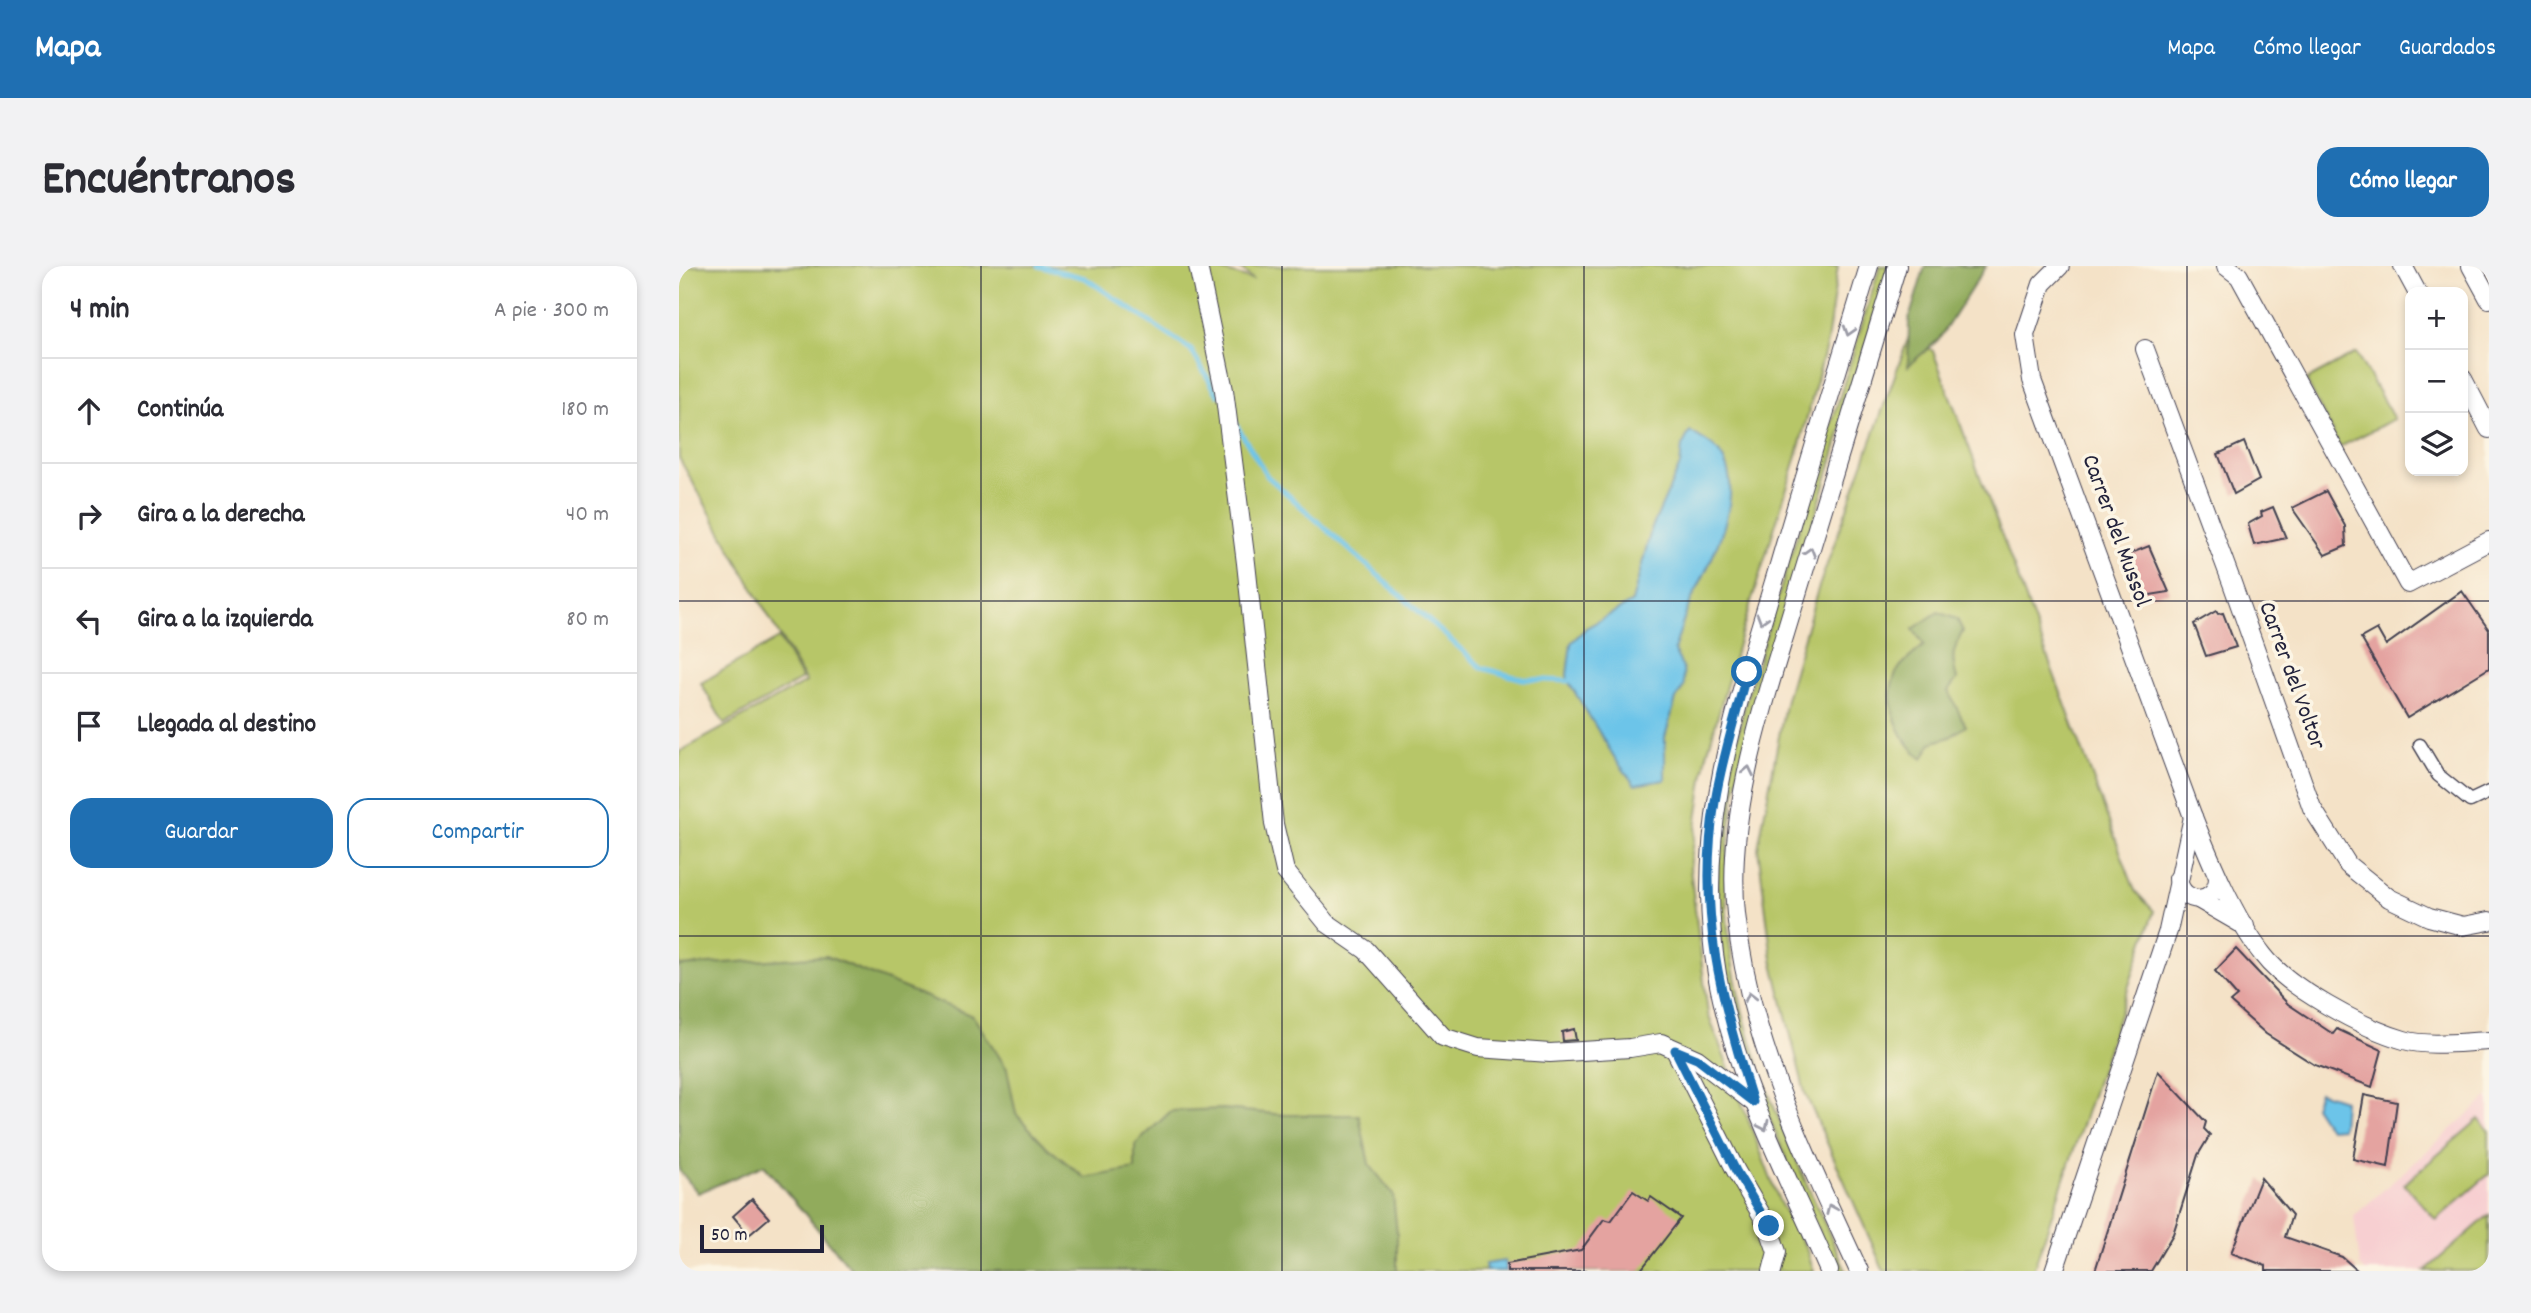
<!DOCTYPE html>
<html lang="es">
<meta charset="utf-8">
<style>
:root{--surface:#fff;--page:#f2f2f3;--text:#2b2b33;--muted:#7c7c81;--line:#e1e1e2;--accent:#1f6fb2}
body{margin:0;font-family:Dekko,sans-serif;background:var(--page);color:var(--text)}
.controls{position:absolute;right:21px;top:21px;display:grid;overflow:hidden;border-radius:14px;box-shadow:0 4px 10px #0003}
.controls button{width:63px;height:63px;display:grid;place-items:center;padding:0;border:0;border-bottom:2px solid var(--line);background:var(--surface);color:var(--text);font:35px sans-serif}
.scale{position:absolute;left:21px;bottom:18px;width:124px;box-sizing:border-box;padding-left:7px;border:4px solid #22223b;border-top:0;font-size:19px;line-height:24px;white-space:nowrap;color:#22223b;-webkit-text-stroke:5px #fcf5e5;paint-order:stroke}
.stop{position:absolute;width:21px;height:21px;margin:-16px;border:5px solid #1f6fb2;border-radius:50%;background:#fff}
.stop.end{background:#1f6fb2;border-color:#fff;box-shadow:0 2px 7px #0008}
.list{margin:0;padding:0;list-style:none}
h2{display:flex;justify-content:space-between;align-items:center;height:91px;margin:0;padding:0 28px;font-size:30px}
h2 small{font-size:23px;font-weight:400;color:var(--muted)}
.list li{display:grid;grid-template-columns:46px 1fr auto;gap:21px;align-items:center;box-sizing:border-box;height:105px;padding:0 28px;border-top:2px solid var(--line)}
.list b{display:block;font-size:26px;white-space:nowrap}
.list em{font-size:23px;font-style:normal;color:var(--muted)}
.actions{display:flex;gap:14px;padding:21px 28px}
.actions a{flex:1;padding:16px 0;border:2px solid var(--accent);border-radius:21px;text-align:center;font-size:24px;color:var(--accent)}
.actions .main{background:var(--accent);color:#fff}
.icon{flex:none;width:38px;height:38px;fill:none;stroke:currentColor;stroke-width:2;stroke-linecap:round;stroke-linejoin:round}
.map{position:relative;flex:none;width:1810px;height:1005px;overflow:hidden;border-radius:21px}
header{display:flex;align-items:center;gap:42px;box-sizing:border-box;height:98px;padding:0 35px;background:var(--accent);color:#fff}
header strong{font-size:33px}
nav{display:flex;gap:38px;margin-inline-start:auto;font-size:24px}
.intro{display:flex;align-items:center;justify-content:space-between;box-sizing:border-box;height:168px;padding:0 42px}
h1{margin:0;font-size:49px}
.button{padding:18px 32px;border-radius:21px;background:var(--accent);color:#fff;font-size:24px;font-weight:700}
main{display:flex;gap:42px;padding:0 42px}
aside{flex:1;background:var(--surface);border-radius:21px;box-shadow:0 4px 10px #0003}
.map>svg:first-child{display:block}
.built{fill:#f7cfd1}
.green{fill:#b7c668;stroke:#6c7452;stroke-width:2}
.forest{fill:#91ab5c;stroke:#5a664c;stroke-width:2}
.water{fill:#6cc4e9;stroke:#477392;stroke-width:2}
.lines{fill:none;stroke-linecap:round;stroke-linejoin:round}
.stream{stroke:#6cc4e9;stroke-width:5}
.building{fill:#e4a3a0}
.pedestrian-casing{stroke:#423f50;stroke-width:15}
.minor-casing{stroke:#423f50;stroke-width:20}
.pedestrian{stroke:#fff;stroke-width:12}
.minor{stroke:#fff;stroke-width:18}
.oneway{stroke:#9c9ca7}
.route{stroke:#1f6fb2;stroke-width:9}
.grid{fill:none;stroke:#22223b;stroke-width:2;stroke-opacity:0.55}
.labels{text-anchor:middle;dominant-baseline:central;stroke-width:7;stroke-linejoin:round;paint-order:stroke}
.street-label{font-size:24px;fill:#22223b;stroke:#fcf5e5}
</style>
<header>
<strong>Mapa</strong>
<nav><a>Mapa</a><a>Cómo llegar</a><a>Guardados</a></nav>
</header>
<div class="intro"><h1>Encuéntranos</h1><a class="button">Cómo llegar</a></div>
<main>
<aside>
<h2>4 min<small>A pie · 300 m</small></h2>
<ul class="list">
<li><svg class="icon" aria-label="ahead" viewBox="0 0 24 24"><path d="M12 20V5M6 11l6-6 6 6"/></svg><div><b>Continúa</b></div><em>180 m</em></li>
<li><svg class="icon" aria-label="right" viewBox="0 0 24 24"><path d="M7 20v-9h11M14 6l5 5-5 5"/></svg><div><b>Gira a la derecha</b></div><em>40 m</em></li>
<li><svg class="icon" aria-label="left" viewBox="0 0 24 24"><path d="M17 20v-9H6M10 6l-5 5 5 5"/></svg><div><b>Gira a la izquierda</b></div><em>80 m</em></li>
<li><svg class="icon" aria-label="arrive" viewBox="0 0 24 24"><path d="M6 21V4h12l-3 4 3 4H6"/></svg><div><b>Llegada al destino</b></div></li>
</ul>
<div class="actions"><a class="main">Guardar</a><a>Compartir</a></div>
</aside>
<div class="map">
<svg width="1810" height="1005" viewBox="0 0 1810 1005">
<rect width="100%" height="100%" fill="#fcf5e5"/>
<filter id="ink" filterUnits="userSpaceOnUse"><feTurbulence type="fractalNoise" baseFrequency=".0143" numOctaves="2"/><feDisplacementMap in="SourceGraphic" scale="14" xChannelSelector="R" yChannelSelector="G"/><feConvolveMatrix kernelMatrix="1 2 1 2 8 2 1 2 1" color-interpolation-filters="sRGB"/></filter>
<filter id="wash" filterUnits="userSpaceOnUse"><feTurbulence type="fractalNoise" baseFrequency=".00686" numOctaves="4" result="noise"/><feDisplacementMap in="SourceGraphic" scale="28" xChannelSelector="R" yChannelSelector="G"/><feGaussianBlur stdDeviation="1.57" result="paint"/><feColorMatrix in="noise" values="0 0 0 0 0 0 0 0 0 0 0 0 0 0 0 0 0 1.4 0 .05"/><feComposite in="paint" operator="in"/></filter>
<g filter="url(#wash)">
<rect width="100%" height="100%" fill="#f4e2c7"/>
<!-- built -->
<path class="built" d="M1810,830V1005H1686L1681,1000L1675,950Z"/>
<!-- green -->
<g class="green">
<path d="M0,0H527L575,14L558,0H1159L1148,76L1117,193L1059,378L1027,492L1011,602L1029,748L1101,937L1127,982L1135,1005H174L0,798V486L127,416L0,192Z"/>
<path d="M1201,0H1211L1060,506C1048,562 1043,622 1051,680C1065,794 1121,901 1167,1005H1157C1107,889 1045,772 1039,643C1035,574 1051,505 1066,438Z"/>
<path d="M1230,70L1254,85L1456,625L1475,645L1354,1005H1205L1126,827L1093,693L1079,582L1107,433L1138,326Z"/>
<path d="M1677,87L1715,153L1661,181L1627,114Z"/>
<path d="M100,372L123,413L45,458L22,417Z"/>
<path d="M1800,853L1810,865V908L1757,954L1725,918Z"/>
<path d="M1810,949V1005H1746Z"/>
</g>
<!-- forest -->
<g class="forest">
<path d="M1246,0H1307L1260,73L1229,100L1230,53Z"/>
<path d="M1259,346L1278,353L1284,365C1273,386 1272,390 1278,413L1269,425L1287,460L1271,471L1252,477L1244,493C1219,473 1200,430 1221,401C1228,393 1238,386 1245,379L1234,363Z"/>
<path d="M147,690L294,750L328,803L337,848L368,881L406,912L456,903V879L492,845L545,843L606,849H680L690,898L714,928L718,968V1005H174L85,899L19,927L0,904V700Z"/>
</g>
<!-- water -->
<g class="water">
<path d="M1011,165C1019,171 1031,176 1038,184C1073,225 1030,298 1011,337C1005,352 1000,368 995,384L1004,402L1005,420L997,433L986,471V514L956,519L937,494L889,415L888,409L892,377L907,362L953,336L972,264L1001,199L1003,180Z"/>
<path d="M1640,826L1665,834L1663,862L1650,863L1635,840Z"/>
<path d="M826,995L828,1005H807L806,998Z"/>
</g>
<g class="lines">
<!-- stream -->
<g class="stream">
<path d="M360,0L406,12L512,84L539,129"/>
<path d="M555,155L588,210L803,402L844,413L889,415"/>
</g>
</g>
<g id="blocks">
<!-- building -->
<g class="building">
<path d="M1565,176L1580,214L1555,228L1539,188Z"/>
<path d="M1647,225L1666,260L1667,280L1646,289L1613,242Z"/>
<path d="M1594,241L1607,272L1575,279L1569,258L1583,250L1582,246Z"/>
<path d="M1470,280L1490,326L1459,331L1445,290Z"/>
<path d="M1783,325L1810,364V402L1728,452L1682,372L1698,363L1707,379Z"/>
<path d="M1537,345L1539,348L1544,347L1557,381L1527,390L1515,358Z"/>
<path d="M1557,683L1609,738L1654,768L1658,763L1703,784L1693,821L1636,799L1587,768L1551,736L1558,730L1536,705Z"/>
<path d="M895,763L897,774L884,775L883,766Z"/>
<path d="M1479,805L1527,856L1525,863L1531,869L1519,889L1494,968L1472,1005H1416Z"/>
<path d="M1685,829L1718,836L1709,901L1674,893Z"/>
<path d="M1582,912L1613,949L1606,971L1663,991L1679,1005H1587V1000L1552,987Z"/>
<path d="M954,925L969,935L972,931L1002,952L961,1005H828V998L902,984L925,953L932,955Z"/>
<path d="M73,933L90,952L70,969L54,950Z"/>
</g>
</g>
</g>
<g filter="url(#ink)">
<use href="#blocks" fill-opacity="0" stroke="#423f50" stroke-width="2"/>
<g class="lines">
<!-- pedestrian casing -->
<g class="pedestrian-casing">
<path id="pedestrian" d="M1741,479L1759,509L1791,535L1810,526"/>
</g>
<!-- minor casing -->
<g class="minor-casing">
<g id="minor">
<path d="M519,0L545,124L567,297L595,558L606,605L648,657L687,684L764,771L799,782L871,787L951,782L982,777L1018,793L1074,836"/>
<path d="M1381,0L1363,18L1346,69L1353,114L1514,551C1531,594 1555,652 1584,689C1609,722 1684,762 1725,774C1751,781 1783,776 1810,775"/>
<path d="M1547,0L1560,10L1729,318L1810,275"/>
<path d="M1724,0L1738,26"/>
<path d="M1792,0L1810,33"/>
<path d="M1466,83L1553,317L1633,542L1669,599L1710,632L1750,651L1784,660L1810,655"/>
<path d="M1784,113L1810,163"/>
<path d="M1499,613C1503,641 1539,638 1539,611"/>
<path d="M1521,634L1566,660"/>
<path d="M996,784L1057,905L1089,960L1098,986L1093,1005"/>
<path d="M1150,1005C1108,909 1056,813 1038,708C1013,562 1059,437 1100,299C1129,199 1160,100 1190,0"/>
<path d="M1180,1005C1127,889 1070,776 1057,648C1046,543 1089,427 1118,328C1151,219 1185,109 1218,0"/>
<path d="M1375,1005L1489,665L1514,551"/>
</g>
</g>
<!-- pedestrian -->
<use href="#pedestrian" class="pedestrian"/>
<!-- minor -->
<use href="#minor" class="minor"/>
</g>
<!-- one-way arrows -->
<defs><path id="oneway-chevron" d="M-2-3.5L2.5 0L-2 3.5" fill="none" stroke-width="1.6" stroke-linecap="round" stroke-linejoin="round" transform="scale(1.75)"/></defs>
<g class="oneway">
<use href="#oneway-chevron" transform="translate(1170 65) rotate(107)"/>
<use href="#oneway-chevron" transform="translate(1131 286) rotate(-73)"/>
<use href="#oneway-chevron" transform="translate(1083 353) rotate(107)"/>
<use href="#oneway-chevron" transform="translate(1069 505) rotate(-78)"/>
<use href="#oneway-chevron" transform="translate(1071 731) rotate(-104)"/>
<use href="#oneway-chevron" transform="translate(1085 860) rotate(65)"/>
<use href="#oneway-chevron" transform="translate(1152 943) rotate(-114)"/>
</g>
</g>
<g class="lines" filter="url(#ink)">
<!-- route -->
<path class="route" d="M1068,406C1057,449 1043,492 1036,536C1018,643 1042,736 1074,836L1018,793L996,784L1057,905L1090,960"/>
</g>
<!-- grid -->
<path class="grid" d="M302,0V1005M603,0V1005M905,0V1005M1207,0V1005M1508,0V1005M0,335H1810M0,670H1810"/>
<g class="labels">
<!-- street labels -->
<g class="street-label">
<text transform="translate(1436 265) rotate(70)">Carrer del Mussol</text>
<text transform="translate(1612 410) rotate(70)">Carrer del Voltor</text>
</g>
</g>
</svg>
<div class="controls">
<button>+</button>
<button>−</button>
<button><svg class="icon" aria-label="layers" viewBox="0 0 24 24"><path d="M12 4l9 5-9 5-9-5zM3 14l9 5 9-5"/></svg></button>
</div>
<div class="scale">50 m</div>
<div class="stop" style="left:1068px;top:406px"></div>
<div class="stop end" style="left:1090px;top:960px"></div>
</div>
</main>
